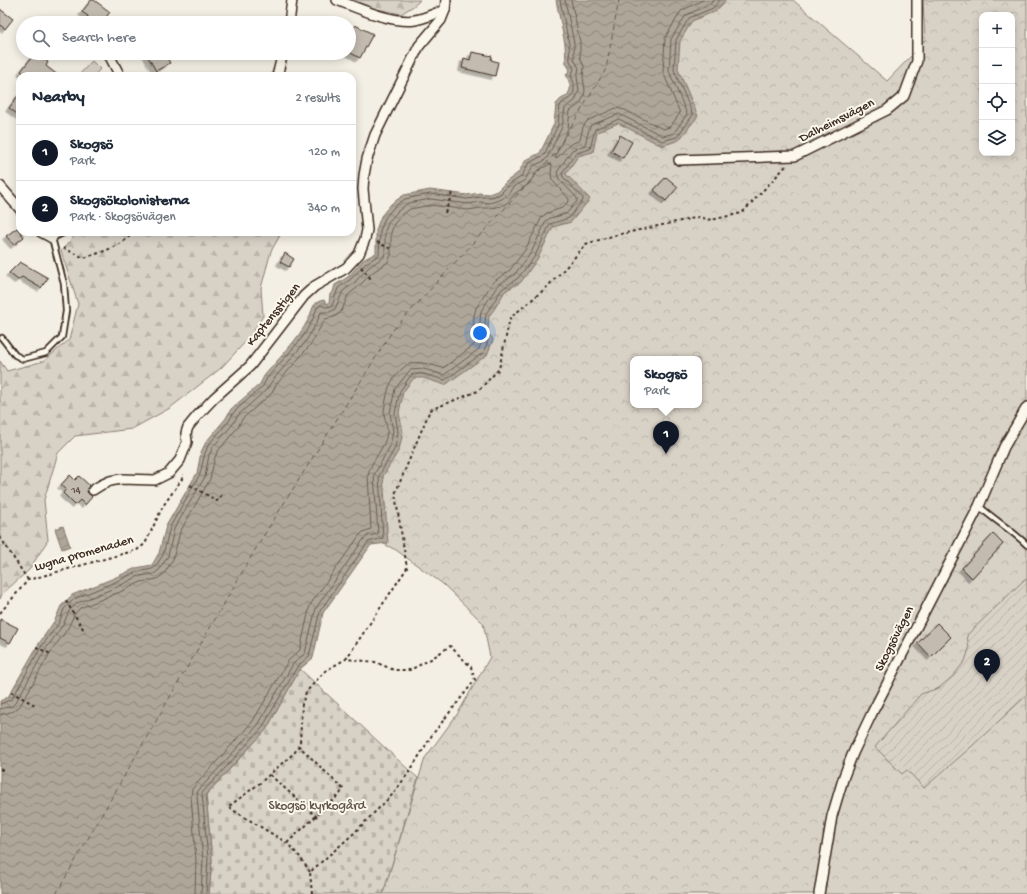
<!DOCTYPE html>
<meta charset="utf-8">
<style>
:root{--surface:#fff;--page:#f6f6f7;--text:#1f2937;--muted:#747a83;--line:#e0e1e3;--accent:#111827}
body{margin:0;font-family:"Gochi Hand",sans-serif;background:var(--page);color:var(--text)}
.controls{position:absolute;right:12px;top:12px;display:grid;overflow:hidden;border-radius:8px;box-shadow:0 2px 10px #0003}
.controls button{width:36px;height:36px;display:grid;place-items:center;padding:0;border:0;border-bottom:1px solid var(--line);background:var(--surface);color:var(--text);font:20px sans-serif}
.you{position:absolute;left:480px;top:333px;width:14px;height:14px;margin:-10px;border:3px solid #fff;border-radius:50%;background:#1a73e8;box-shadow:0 0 0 6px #1a73e833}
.badge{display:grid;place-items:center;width:26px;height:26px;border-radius:50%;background:var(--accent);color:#fff;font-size:13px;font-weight:700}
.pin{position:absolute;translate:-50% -33px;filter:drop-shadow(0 1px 2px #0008)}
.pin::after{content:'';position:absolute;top:21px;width:14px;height:12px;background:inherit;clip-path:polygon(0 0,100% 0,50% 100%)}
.popup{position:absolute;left:630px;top:356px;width:72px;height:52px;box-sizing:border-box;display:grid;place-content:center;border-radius:8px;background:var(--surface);filter:drop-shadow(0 1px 3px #0005);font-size:13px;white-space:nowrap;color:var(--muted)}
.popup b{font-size:15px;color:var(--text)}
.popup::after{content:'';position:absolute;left:50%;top:100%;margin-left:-8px;border:8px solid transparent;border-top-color:var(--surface)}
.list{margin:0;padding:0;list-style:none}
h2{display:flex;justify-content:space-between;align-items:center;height:52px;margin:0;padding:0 16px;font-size:17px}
h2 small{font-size:13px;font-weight:400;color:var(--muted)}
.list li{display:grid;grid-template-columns:26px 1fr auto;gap:12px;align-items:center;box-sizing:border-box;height:56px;padding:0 16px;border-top:1px solid var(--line)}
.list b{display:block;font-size:15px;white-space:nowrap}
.list p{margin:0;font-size:13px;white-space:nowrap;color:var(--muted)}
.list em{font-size:13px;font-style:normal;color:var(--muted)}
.icon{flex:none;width:22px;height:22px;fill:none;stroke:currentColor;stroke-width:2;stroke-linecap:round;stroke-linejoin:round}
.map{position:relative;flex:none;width:1027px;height:894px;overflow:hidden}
.search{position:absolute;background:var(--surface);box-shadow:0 2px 10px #0003;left:16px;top:16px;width:340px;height:44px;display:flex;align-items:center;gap:10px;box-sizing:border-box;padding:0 14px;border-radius:22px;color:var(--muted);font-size:15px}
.panel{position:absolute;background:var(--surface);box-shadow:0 2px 10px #0003;left:16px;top:72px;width:340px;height:164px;border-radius:12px}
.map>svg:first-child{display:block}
.grass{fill:#d8d1c6;stroke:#8a7e72}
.forest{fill:url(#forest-firs);stroke:#8a7e72}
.cemetery{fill:url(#cemetery-stones);stroke:#8a7e72}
.park{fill:url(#park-crowns);stroke:#8a7e72;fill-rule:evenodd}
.garden{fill:url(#garden-furrows);stroke:#8a7e72}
.water{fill:url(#water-waves);stroke:#817468}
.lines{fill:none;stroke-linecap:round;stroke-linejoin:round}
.shore{stroke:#695c50;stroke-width:1}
.ferry{stroke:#645549;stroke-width:1;stroke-dasharray:5 4;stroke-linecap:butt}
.building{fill:#c3bbb0;stroke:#3b2a1e;filter:url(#shadow)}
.lane-casing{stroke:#3b2a1e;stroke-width:8}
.street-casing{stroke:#3b2a1e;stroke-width:12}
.path{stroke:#3b2a1e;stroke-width:2;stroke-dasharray:3 3;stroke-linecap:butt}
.lane{stroke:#fbf7ec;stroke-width:4.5}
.street{stroke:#fbf7ec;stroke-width:9}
.labels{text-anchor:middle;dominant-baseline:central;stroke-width:4;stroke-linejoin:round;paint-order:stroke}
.number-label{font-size:11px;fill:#5d4e42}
.street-label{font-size:13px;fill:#3b2a1e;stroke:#fbf7ec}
.park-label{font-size:13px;fill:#625448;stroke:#fbf7ec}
</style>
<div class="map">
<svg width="1027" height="894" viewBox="0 0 1027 894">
<defs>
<pattern id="forest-firs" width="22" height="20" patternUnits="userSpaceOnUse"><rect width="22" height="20" fill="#d8d1c6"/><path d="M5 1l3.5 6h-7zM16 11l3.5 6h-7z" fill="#bab4aa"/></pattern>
<pattern id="cemetery-stones" width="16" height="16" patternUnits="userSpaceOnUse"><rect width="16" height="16" fill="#d8d1c6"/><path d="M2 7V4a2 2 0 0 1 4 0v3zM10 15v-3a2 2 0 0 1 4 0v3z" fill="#bab4aa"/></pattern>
<pattern id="park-crowns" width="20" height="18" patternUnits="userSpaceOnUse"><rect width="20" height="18" fill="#d8d1c6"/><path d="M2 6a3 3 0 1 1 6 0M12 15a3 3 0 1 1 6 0" fill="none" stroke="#bab4aa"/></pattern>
<pattern id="garden-furrows" width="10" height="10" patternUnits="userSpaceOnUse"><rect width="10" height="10" fill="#d8d1c6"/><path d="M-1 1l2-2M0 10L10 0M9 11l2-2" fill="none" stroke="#bab4aa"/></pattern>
<pattern id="water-waves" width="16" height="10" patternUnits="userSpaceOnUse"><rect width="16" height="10" fill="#afa69a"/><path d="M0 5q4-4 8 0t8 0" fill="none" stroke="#90877d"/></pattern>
<filter id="shadow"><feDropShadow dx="-3.5" dy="3.5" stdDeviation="0" flood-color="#0004"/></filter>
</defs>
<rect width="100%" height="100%" fill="#f3efe4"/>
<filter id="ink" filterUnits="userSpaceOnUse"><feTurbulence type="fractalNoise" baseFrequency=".025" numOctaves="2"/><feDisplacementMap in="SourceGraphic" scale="8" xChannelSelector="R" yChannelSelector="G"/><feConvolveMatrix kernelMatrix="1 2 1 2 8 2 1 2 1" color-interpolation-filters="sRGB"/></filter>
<g filter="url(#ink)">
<!-- grass -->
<path class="grass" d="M92,61L100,69L94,76H78Z"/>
<!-- forest -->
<g class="forest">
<path d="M352,0H420L415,5L401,14L377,9Z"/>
<path d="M78,232H282L271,251L261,288L263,316L250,337L221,368L170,408L132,429L75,436L58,453L44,500L48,540L29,570L2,594L0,599V361L7,371L44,361L69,340L78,304L61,251Z"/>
</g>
<!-- cemetery -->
<path class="cemetery" d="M300,669L410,771L418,778L383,894H209L212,860L206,795L266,730Z"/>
<!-- park -->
<path class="park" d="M630,0H793L887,81L914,53L913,42L925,41L923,0H1027V894H383L425,758L458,713L490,657L483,623L443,584L396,550L288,497L498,234ZM982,15H1012V153H982ZM633,359H699V405H633Z"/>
<!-- garden -->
<path class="garden" d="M1025,579L1027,581V695L971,747L924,788L907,770L902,774L875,747L921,694L939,688L953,676L965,661L969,649L967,635Z"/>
<!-- water -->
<g class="water">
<path d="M556,0H726L716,11L692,21L680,41L678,69L698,116L679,140L662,146L618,123L597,132L593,152L578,156L566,174L590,199L571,222L553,227L538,258L521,282L505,291L495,308L489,316L488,332L493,340L487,355L445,385L423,378H414L403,392L399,413L403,432L399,450L383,476L388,543L371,545L323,613L313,658L300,669L266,730L206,794L212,860L209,894H0V701L8,697L38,645L55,620L61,606L72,595L114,578L136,568L152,565L159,553L166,526L197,473L201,452L206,442L226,418L231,409L253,390L260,384L264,376C279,358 297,341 308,320C313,311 311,302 324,300L326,303H329L330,294L333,292L335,285L348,277L363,260L376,253V230L381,216L391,204L404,195L430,190L467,195L480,193L489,194L497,191L507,181L518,173L526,160L540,153L554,124L556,104L561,99L567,96L570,90V84L566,74L570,70L566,63L565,44Z"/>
<path d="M63,526L70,546L62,549L55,529Z"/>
</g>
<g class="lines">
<!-- shore -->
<g class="shore">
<path d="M571,0L580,42V57L584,67L583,77L585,90L584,96L580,104L570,111L568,128L555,157L556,159L569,145L580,140L583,127L587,121L616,108L625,110L663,129L670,127L680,113L663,72L665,38L681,11L703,0"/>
<path d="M0,704L12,699L41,647L59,623L64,609L74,599L115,582L137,572L152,569L155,567L163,555L170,527L200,474L205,453L209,444L229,421L234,412L263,386L267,378L302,338L312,321L317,308L321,305L326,307L332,306L338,288L351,279L366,263L379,255L380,231L385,218L394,207L405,199L430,194L467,199L481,197H490L499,195L510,184L521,177L529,163L544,155L558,125L560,106L563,102L570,98L574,92V83L571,76L574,69L570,61L569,44L560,0"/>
<path d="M0,709L12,706L16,702L45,650L63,625L69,611L77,603L117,587L139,576L154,574L159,570L168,556L174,529L205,477L209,455L213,447L233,424L238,415L266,390L272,381L306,341L316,324L321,312H330L335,309L343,291L354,283L369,267L384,257L385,253V231L389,221L398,211L408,203L431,199L468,204L481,202L490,203L502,199L509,193L513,187L525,180L533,166L544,161L547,158L562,127L565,108L575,101L579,90L577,77L579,68L574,59V43L565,0"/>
<path d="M0,715L14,711L20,706L50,653L68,628L74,615L80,608L120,592L141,582L157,579L164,574L173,559L180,532L210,479L215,457L218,451L238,427L242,419L272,393L276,385L311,344L325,319L334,317L340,313L343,308L348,295L358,287L373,272L388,262L391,255V233L394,224L402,215L410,209L431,205L468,210L481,208H491L501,206L507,203L517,192L529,184L537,171L550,164L552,165L551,174L552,180L569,199V201L562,208L547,213L542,217L525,250L510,270L493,282L476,308L474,316L473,334L476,341L474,345L443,368C433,366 423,361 412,363C404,364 392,379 389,387C387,394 385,404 384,411C384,419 388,426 387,433C385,449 371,460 368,475L371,529L363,532L359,536L310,605L300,650L288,661L253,721L192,789L191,796L196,860L195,894"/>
<path d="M201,894L203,860L197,796L198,791L258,725L293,664L305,653L316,608L363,540L368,536L378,534L374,475L390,446L393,431L390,413L395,389L410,370L424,369L444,375L479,349L482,341L479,332L481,311L498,285L514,275L531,253L546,221L550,218L566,214L577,201V198L559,179L557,172L572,150L585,145L589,129L591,125L619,114L663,136L674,133L687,114L669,71L671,39L686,15L710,4L714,0"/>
<path d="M206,894L208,859L202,793L262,728L297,667L309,656L320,611L368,542L383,538L379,476L395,448L398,432L395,413L400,391L411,375L414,374H424L445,380L483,353L488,341L484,332L486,314L502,289L518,278L535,256L550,224L569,218L583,200V198L563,177L562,173L576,153L590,149L595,129L619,119L662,141L677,137L693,115L674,70L676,40L689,18L713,8L720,0"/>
</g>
<!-- ferry -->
<path class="ferry" d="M56,894L259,543L393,330L554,155L606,69L619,0"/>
</g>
<!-- building -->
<g class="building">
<path d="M91,0H94L110,12L102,23H92L87,19L88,16L82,12Z"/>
<path d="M0,9L13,19L5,29L0,25Z"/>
<path d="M355,25L373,34L360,58L349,52V36Z"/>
<path d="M472,52L492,56L491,60L498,62L495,76L462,68L464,58L470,60Z"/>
<path d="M35,53L48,62L46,66L59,76H27L21,71Z"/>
<path d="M146,53H164L170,63L156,71Z"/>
<path d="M20,93V116L9,108Z"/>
<path d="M620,135L632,142L623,158L611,151Z"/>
<path d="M666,177L678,187L666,201L654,190Z"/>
<path d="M17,228L24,237L14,245L6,236Z"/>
<path d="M285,253L294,259L289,267L280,262Z"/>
<path d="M20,262L48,278L41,288L22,277L18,280L9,273Z"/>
<path d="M70,475L75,480L79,476L89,485L87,492L92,497L85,505L80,500L75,505L63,493L66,489L61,485Z"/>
<path d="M993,534L1003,544L972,578L962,568Z"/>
<path d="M0,619L18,628L10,643L0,638Z"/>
<path d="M937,623L951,637L931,657L918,643Z"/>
</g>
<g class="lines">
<!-- lane casing -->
<g class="lane-casing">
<g id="lane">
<path d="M2,338L15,355L23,359L46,353L62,337L66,311L64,284L52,238L65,232"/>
<path d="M979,506C994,520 1012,530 1027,545"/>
</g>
</g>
<!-- street casing -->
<g class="street-casing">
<g id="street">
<path d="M337,0C357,8 394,24 415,20C426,18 435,13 445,10"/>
<path d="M289,23L292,0"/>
<path d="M108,53L120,76"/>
<path d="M277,76L283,53"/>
<path d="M679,160L795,156L887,110L904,96L917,61V0"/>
<path d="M0,186L20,209"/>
<path d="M41,232L52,238"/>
<path d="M93,490L101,485L110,481L121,479L155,480L169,473L180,460L187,442L186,433L188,427L197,416L214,398L250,366L304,296L315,286L346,268L359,254L365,239L367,230L363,189L364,175L367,159L375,135L419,46L441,20L445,10L446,0"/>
<path d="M819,894L832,816L844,776L853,753L872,713L979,506L1004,447L1027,407"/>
</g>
</g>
<!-- path -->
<g class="path">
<path d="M445,213L452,193"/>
<path d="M377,242L393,250"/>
<path d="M63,248L84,258C101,252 122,247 133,232"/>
<path d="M361,267L371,279"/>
<path d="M190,485L217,501L223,493"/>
<path d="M0,537L28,580"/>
<path d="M66,601L85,632"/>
<path d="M0,613L28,580L137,550L145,544L163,506L182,479L183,474"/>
<path d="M36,647L51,654"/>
<path d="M11,692L35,705"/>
<path d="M0,769L4,771"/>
<path d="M270,775L317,817"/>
<path d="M287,843L340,794L343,789L299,746"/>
<path d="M310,872L300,857L287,843L228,807L260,783L295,752L300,743L302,704L306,692L325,671L346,659"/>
<path d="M312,894L310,872L352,835L392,795L410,771L432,735L475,680L471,667L450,646L431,659L410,670H394L375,662L346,659L407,568L395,494L430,410L478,391L499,369L510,318L547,287L568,265L586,244L612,236L699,217L711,220L742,213L786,166"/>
</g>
<!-- lane -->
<use href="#lane" class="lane"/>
<!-- street -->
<use href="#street" class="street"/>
</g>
</g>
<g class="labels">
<!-- number labels -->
<g class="number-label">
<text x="76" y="491">14</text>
</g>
<!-- street labels -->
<g class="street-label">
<text transform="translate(837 121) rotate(-27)">Dalheimsvägen</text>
<text transform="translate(274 315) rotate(-51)">Kaptensstigen</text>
<text transform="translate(84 554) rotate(-16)">Lugna promenaden</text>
<text transform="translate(895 639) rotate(-63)">Skogsövägen</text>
</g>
<!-- park labels -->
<g class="park-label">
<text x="317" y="806">Skogsö kyrkogård</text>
</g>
</g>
</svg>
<div class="controls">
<button>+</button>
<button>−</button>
<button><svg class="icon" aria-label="locate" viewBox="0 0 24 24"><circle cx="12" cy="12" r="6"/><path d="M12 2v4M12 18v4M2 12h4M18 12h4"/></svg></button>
<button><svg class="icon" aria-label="layers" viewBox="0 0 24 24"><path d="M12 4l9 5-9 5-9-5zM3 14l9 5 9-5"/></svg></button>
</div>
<div class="you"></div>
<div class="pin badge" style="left:666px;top:454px">1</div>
<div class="popup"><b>Skogsö</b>Park</div>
<div class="pin badge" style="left:987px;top:682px">2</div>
<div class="search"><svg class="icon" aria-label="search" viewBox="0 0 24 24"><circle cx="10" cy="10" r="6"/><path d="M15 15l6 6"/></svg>Search here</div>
<section class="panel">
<h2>Nearby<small>2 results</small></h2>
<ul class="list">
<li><span class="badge">1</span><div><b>Skogsö</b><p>Park</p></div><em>120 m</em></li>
<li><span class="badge">2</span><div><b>Skogsökolonisterna</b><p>Park · Skogsövägen</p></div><em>340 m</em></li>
</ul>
</section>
</div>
